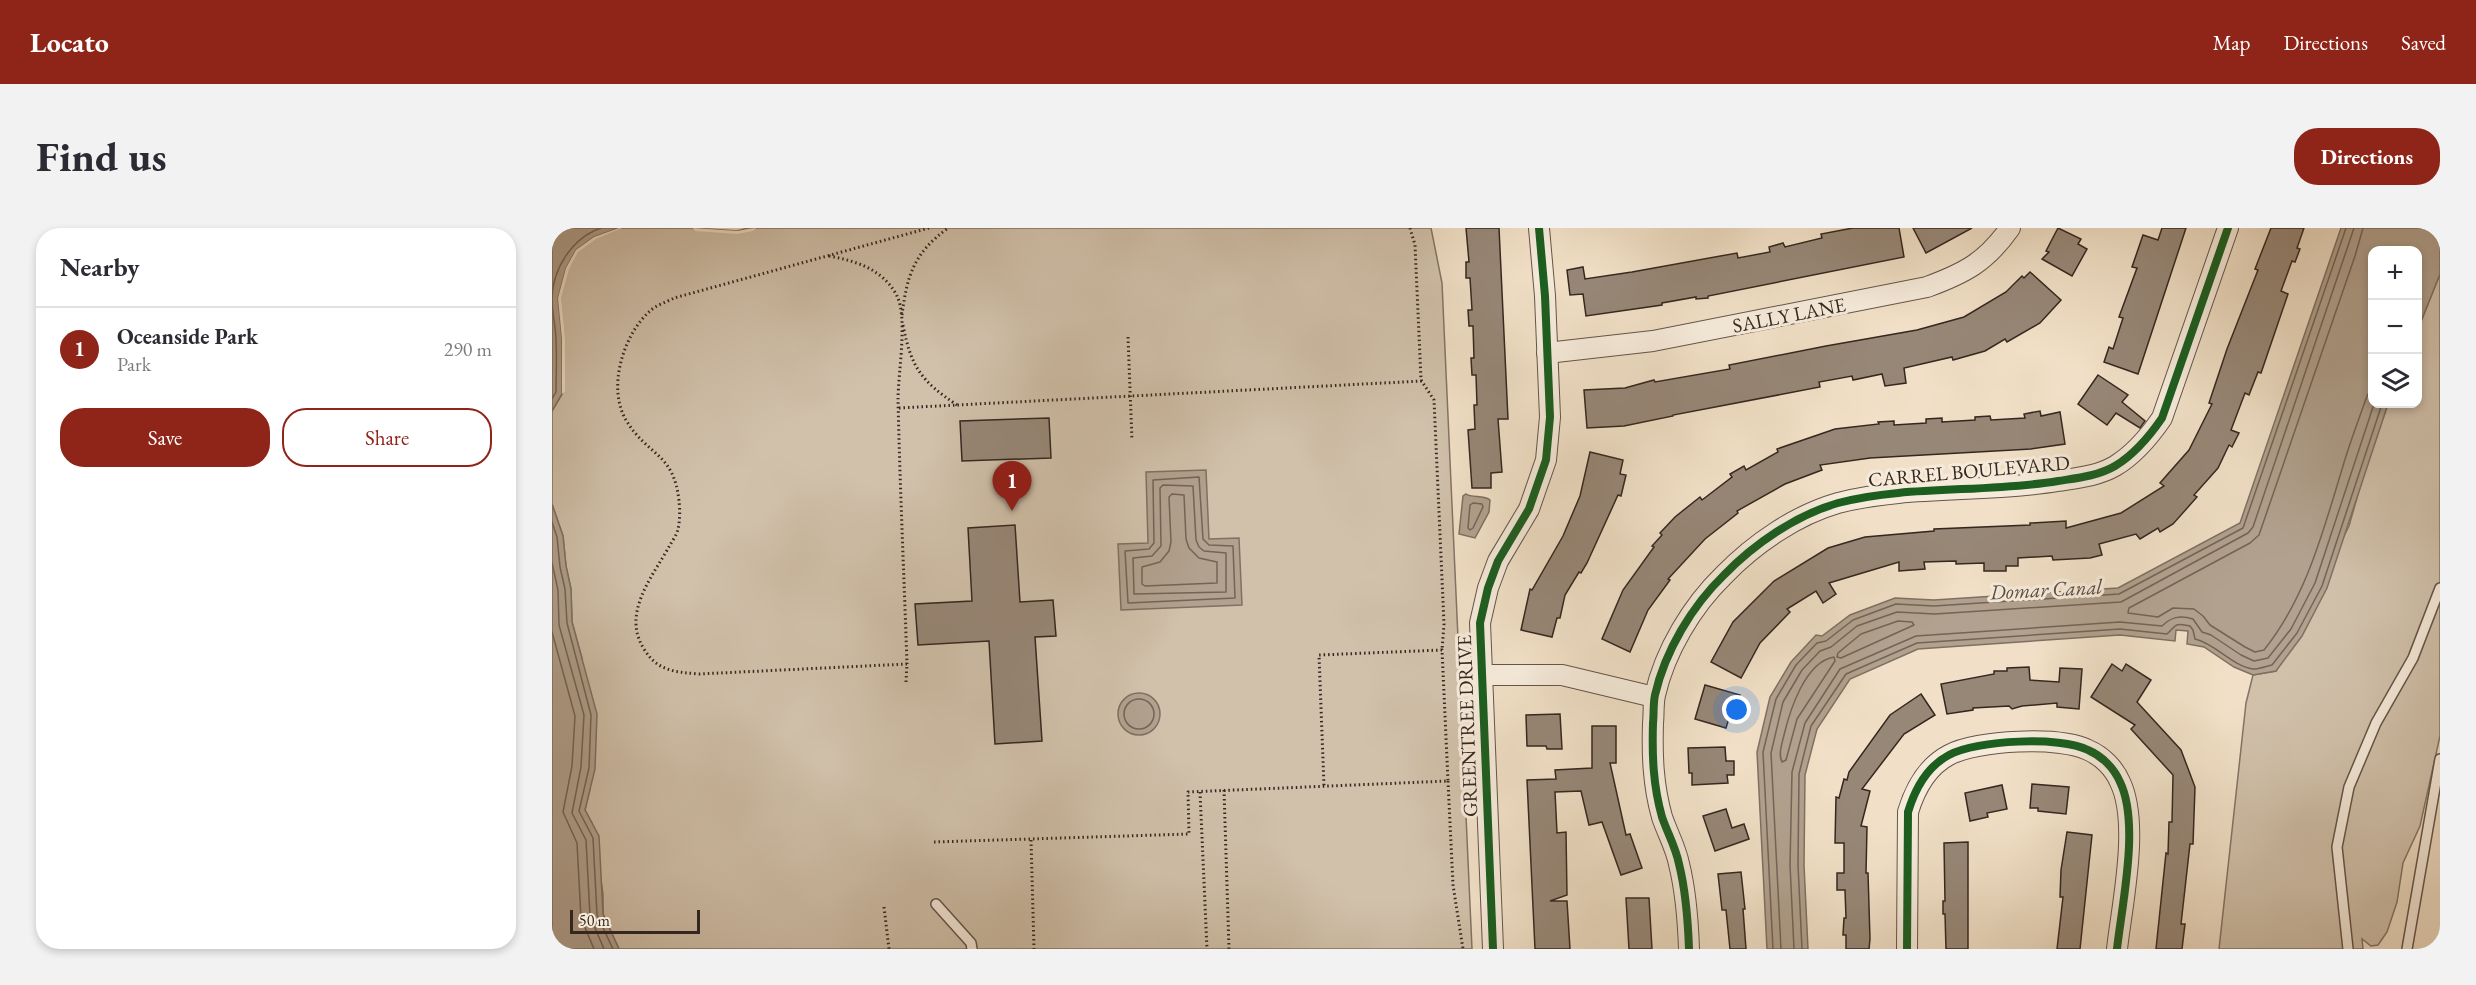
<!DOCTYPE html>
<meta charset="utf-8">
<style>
:root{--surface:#fff;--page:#f2f2f3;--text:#2b2b33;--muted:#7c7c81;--line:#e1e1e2;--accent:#8f2418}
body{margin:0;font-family:"EB Garamond",serif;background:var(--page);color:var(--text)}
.controls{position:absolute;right:18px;top:18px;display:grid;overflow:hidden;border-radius:12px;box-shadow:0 3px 9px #0003}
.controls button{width:54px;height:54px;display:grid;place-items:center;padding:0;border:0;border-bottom:2px solid var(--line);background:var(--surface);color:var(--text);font:30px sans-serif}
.scale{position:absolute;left:18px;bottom:15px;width:130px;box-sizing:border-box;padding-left:6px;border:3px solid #352720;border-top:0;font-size:16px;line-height:21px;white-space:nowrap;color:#352720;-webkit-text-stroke:4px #f6ebdb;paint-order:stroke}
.you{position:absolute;left:1185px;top:482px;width:21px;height:21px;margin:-15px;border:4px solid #fff;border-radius:50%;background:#1a73e8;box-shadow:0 0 0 9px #1a73e833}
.badge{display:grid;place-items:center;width:39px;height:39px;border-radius:50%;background:var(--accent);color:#fff;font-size:20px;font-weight:700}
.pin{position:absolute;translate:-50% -50px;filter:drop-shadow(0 2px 3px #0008)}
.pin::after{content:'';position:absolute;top:32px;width:21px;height:18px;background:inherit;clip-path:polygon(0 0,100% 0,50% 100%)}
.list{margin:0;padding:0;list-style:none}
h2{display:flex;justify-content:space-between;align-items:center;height:78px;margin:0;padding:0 24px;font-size:26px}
h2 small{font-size:20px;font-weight:400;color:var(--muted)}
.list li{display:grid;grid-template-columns:39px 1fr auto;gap:18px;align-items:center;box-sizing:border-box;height:84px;padding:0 24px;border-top:2px solid var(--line)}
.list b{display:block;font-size:22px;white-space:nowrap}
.list p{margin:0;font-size:20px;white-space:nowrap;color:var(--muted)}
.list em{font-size:20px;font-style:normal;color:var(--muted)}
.actions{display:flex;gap:12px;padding:18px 24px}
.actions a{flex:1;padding:14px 0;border:2px solid var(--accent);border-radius:24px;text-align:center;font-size:21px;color:var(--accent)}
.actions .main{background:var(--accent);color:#fff}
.icon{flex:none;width:33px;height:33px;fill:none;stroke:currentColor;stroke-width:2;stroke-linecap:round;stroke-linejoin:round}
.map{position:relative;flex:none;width:1888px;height:721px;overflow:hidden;border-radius:24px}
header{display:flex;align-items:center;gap:36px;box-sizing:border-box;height:84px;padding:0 30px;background:var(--accent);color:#fff}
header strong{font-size:28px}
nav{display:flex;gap:33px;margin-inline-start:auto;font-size:21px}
.intro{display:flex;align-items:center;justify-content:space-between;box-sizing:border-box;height:144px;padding:0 36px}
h1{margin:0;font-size:42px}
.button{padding:15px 27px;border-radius:24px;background:var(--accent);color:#fff;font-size:21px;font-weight:700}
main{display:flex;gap:36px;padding:0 36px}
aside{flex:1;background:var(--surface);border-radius:24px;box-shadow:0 3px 9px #0003}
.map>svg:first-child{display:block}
.green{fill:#d1c1ab;stroke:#837466;stroke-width:1.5}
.water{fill:#b1a18e;stroke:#7f7062;stroke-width:1.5}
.pier{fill:#f1e0c7}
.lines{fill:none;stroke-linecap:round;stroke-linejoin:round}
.shore{stroke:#736457;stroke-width:1.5}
.building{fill:#978777;stroke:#352720;stroke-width:1.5}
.lane-casing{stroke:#64554a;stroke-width:12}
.street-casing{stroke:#64554a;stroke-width:22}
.path{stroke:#352720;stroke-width:3;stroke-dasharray:1.5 3;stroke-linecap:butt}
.lane{stroke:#f6ebdb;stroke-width:9}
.street{stroke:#f6ebdb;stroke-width:20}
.cycleway-casing{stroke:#f6ebdb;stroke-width:11}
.cycleway{stroke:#1b5e20;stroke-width:8}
.labels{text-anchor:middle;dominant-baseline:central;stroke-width:6;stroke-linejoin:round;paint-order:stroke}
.street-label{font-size:20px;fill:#352720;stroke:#f6ebdb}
.water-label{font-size:21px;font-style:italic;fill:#5a4c41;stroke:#f6ebdb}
</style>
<header>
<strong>Locato</strong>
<nav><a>Map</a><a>Directions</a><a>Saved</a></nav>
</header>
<div class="intro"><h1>Find us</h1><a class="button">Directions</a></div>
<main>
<aside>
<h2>Nearby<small></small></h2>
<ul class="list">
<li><span class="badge">1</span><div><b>Oceanside Park</b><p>Park</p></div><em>290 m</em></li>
</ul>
<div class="actions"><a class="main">Save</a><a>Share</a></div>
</aside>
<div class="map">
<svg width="1888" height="721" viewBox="0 0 1888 721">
<rect width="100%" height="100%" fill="#f1e0c7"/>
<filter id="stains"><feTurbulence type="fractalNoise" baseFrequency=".00333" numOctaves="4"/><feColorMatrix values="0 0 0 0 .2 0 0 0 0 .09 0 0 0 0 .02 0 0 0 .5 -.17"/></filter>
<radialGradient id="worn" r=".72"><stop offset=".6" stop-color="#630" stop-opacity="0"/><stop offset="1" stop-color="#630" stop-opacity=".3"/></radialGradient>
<!-- green -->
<g class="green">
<path d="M67,0H144L185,3L196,0H879L890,55L920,721H67L51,686V666L40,595L33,582L38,561L30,430L20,394L19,361L14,338L11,308L0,276V183L10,166L6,70L14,40L24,22L42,9Z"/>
<path d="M1888,46V508L1868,598L1851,635L1845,674L1835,704L1826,717L1819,718L1810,711L1811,721H1667L1694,475L1701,447L1724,443L1797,298L1813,242L1836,176H1866V101Z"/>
</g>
<!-- water -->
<g class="water">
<path d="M0,0H67L42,9L24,22L14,40L6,70L10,111V166L0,183Z"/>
<path d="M1789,0H1888V46L1866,101V22H1820V176H1836L1775,360L1750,408L1724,443L1701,447L1682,439L1652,419L1635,416L1636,403L1624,402L1623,413L1568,407L1366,421L1298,451L1265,501L1253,547L1252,637L1256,721H1215L1205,524L1218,469L1239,434L1264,407L1270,408L1298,387L1343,370L1382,372L1566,360L1688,295Z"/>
<path d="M654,242L657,311L687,310L690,377L569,382L566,316L596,315L594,244Z"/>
<path d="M914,266C920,270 932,267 938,272L937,284L923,310L907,306L911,268Z"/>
<path d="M0,276L11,308L14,338L19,361L20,394L45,486L43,541L33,582L47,608L51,686L67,721H0Z"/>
<circle cx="587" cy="486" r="21"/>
</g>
<!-- pier -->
<g class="pier">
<path d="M67,0H70L44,11L26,24L17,41L9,70L13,111V163L10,166V111L6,70L14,40L24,22L42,9Z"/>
<path d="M141,0L185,3L204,0L201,3L185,6L143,3Z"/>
</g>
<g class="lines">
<!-- shore -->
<g class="shore">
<path d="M1811,0L1803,28L1707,307L1698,315L1577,380L1576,385L1606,389L1621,380L1642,381L1651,388L1658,397L1693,419L1703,424L1712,422C1755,368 1771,303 1791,238C1798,214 1807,191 1815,168L1820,160"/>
<path d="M0,171L4,164C4,147 5,130 4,113C4,99 0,85 0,72C0,41 20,10 49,0"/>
<path d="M647,249L651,311L657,317L681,318L683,370L576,375L573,323L597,321L602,315L601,252Z"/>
<path d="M611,257L641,258L644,312L647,319L652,323L674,325V364L582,366L581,330L600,328L609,318L608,260Z"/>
<path d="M620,266L632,267L634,311L637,320L647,330L665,334V355L593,358L590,356V339L608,334L617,323L619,314L617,269Z"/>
<path d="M921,275L930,276L931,279L921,300L918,302L916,300L918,277Z"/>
<path d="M0,294L5,309L8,339L13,361L15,395L39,487L37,540L27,583L41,610L45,687L61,721"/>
<path d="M0,335L6,362L7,397L32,487L29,539L20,585L34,612L38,688L52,721"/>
<path d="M1346,393L1360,394L1362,397L1289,430L1285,429L1286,425L1309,406Z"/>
<path d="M0,404L23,488L20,538L11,584L25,615L29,690L42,721"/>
<path d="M1282,429L1283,433L1245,491L1234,532L1230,534C1226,526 1230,516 1232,507C1238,482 1253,434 1282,429Z"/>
<circle cx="587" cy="486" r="15"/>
<path d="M1221,721L1211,524L1224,471L1244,437L1265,415L1274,413L1301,392L1344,376L1382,378L1567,366L1691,300L1794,0"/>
<path d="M1229,721L1219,525L1231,474L1250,442L1268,423L1279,419L1305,398L1345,384L1383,386L1569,374L1696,305L1701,299L1802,0"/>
<path d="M1242,721L1238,637L1240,544L1253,495L1288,441L1364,408L1568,394L1610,398C1619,389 1628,387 1641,391L1650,404L1659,407L1689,427L1702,433L1716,430L1739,401L1763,355L1822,176"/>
<path d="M1250,721L1246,637L1247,546L1259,498L1294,446L1365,415L1568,401L1615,406C1624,398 1622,394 1638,398L1641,402L1643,411C1664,416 1680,438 1701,441C1707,441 1715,438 1720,437L1745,405L1770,358L1830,176"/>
</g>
</g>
<!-- building -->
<g class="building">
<path d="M914,0H947L956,191H946L950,244L939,245V260H920L916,202L923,201L922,177H925L924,147H920L919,130H922L921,98H917L916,82H920L918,50H914V34H917Z"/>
<path d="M1301,0H1347L1352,29L1156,68V70L1144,71V69L1110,75V77L1034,88L1031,66L1018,67L1015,42L1031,39L1033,51L1080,44L1185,25L1186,30L1218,24L1217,19L1231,15L1233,19L1270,10L1269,6Z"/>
<path d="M1361,0H1420L1374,25Z"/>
<path d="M1506,0L1529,11L1526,16L1535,21L1520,48L1490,31L1497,24L1494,23Z"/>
<path d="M1610,0H1634L1586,146L1552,134L1557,119L1561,121L1571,90L1567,89L1585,40L1580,39L1591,7L1606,12Z"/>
<path d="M1719,0H1752L1745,20L1748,21L1743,34L1740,33L1729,63L1736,66L1709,145L1706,144L1697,167L1693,165L1679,202L1687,205L1680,219L1677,217L1666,240L1642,267L1645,269L1621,296L1608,304L1606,300L1588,311L1584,306L1547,316L1550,327L1538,330L1501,332L1500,328L1466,330V338H1454V343H1432V335L1404,336V333L1372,334L1373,341L1347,343V334L1277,355L1284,366L1271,375L1264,363L1235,381L1238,384L1208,415L1189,450L1159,434L1181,394L1222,353L1276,320L1313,309L1382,303V301L1478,297V295L1514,293V300L1569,285L1612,258L1608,255L1637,222L1660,176L1657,175L1675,121L1706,42L1703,41Z"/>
<path d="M1478,44L1509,72L1488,95L1455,114L1453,111L1433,123L1401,132L1400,129L1352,140L1354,155L1333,158L1330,146L1301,152L1300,148L1267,154L1268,159L1121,187V188L1072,198L1035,200L1032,162L1073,160L1102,152L1103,154L1178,141L1177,137L1274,118L1365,102L1412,89L1454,64L1470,48L1472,50Z"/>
<path d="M1546,147L1576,167L1570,174L1593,193L1588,200L1564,185L1555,197L1526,176Z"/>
<path d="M1488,183L1489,188L1508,184L1513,216L1479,221L1318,230L1268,237L1270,242L1233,256L1185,283L1186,285L1153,311L1116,351L1118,352L1096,382L1078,424L1050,411L1071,362L1102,319L1100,318L1110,307L1108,305L1123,289L1148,269L1150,272L1180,249L1178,246L1192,238L1194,242L1226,224L1225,221L1283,201L1327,196L1326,194L1342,193V197L1374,195V191L1390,190V194L1423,192V189L1438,188L1439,192L1473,190L1472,186Z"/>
<path d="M497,190L499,230L410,233L408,193Z"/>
<path d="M1038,224L1071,232L1068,246L1074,247L1069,268L1066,267L1035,335L1029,345L1027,344L1013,367L1008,390H1005L1000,409L969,402L978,361L980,362L1011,308L1028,268Z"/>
<path d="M463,297L468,374L501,372L504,408L483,409L490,513L443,516L437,413L366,417L363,376L420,373L416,300Z"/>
<path d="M1560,436L1570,443L1574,436L1599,452L1585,474L1629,522L1643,559L1641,616H1638L1629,696H1633L1630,721H1604L1614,625L1616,626L1617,594H1620L1621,547L1579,501L1583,497L1539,469Z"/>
<path d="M1477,439L1478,452L1507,454L1508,440L1530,441L1527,481L1505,479V475L1470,478L1460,481L1457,478L1421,480V482L1395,486L1389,456L1442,446V443H1455V440Z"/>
<path d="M1153,457L1188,467L1184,482L1180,480L1174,500L1143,491Z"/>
<path d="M1369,466L1383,487L1352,506L1310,561L1318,563L1309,598L1315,599L1314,645H1316L1318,711L1317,721H1294V707H1291L1292,690H1294L1293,662H1285V645H1292V615H1283L1284,569L1287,570L1292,551L1295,552L1297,544L1338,487Z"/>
<path d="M1008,486L1010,521H995L994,518H975L974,487Z"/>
<path d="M1040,498H1064V535H1058L1074,607L1078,606L1090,640L1069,647L1050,594L1037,597L1029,563L1003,564L1005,605L1014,604L1015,667L998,673H1015L1018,721H983L975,552L1004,551L1003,542L1040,540Z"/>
<path d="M1173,519L1174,533H1182V547H1175L1176,555L1140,557V545H1137L1136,520Z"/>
<path d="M1480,556L1517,559L1514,586L1486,583V580H1478Z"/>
<path d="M1450,557L1455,581L1435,585L1436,589L1418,593L1413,565Z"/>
<path d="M1174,581L1180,600L1192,596L1197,611L1163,623L1151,588Z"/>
<path d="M1515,604L1540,607L1528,721H1505L1511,669H1508L1509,642Z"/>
<path d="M1416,614V721H1394L1393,686H1391V673H1393L1392,615Z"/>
<path d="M1189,644L1193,681H1191L1194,721H1178L1174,682H1170L1166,646Z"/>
<path d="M1074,670H1097L1100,721H1077Z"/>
</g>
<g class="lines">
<!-- lane casing -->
<g class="lane-casing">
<g id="lane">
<path d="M384,676L419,715L420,721"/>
<path d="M1796,721L1785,619L1797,559L1824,495L1861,430L1888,360"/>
<path d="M1855,721L1888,531"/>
</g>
</g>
<!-- street casing -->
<g class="street-casing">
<g id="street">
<path d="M995,125L1101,113L1375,59C1413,45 1434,34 1458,0"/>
<path d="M931,447H1010L1102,469"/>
<path d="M941,721L928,395L936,360L946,333L977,281L994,232L998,189L993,68L987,0"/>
<path d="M1137,721C1136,692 1134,664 1127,636C1124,620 1115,604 1110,589C1101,557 1100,527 1101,495C1102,486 1101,476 1103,467C1113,423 1140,378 1172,347C1202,316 1244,287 1286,275C1354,257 1435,265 1506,253C1525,250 1546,248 1563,238C1583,226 1597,209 1610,190L1676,0"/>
<path d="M1355,721L1356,584C1363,561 1374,539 1397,527C1425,512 1508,508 1536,522C1550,528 1562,540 1568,554C1588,595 1570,676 1565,721"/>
</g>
</g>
<!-- path -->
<g class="path">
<path d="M858,0L863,17L869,152L882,172L892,396L890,422"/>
<path d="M277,28C304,33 331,41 345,68C356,90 346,145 346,172C348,260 352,348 355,436"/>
<path d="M350,87C355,47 362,25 396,0"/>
<path d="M351,97C359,139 369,153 405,177"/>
<path d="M576,109L580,212"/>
<path d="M347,180L870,153"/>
<path d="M354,454L355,436L147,446C123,444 105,443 92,421C69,385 101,348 118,317C121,312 125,306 126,301C128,293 128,281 127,273C122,224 95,228 74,192C55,160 71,107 98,83C104,77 115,74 122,70L377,0"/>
<path d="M896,553L901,657L911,721"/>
<path d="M672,562L677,721"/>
<path d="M648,564L655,721"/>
<path d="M479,612L482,721"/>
<path d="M382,614L637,606L636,564L896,553L890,422L767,427L772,558"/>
<path d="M332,679L337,721"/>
</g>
<!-- lane -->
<use href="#lane" class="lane"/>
<!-- street -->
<use href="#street" class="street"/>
<!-- cycleway casing -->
<g class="cycleway-casing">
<g id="cycleway">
<path d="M941,721L928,395L936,360L946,333L977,281L994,232L998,189L993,68L987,0"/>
<path d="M1137,721C1136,692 1134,664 1127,636C1124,620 1115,604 1110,589C1101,557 1100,527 1101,495C1102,486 1101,476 1103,467C1113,423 1140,378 1172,347C1202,316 1244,287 1286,275C1354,257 1435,265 1506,253C1525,250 1546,248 1563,238C1583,226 1597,209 1610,190L1676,0"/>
<path d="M1355,721L1356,584C1363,561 1374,539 1397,527C1425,512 1508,508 1536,522C1550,528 1562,540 1568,554C1588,595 1570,676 1565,721"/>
</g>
</g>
<!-- cycleway -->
<use href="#cycleway" class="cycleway"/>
</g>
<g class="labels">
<!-- street labels -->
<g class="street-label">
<text transform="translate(1237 87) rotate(-11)">SALLY LANE</text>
<text transform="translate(1417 243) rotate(-5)">CARREL BOULEVARD</text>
<text transform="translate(915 498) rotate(-92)">GREENTREE DRIVE</text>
</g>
<!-- water labels -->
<g class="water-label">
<text transform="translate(1494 361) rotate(-3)">Domar Canal</text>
</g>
</g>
<rect width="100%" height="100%" filter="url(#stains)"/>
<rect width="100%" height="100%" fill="url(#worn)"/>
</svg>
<div class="controls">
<button>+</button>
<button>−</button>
<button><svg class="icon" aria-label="layers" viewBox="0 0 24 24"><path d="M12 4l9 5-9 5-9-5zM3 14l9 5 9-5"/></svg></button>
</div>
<div class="scale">50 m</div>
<div class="you"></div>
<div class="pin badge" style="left:460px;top:283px">1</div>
</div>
</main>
